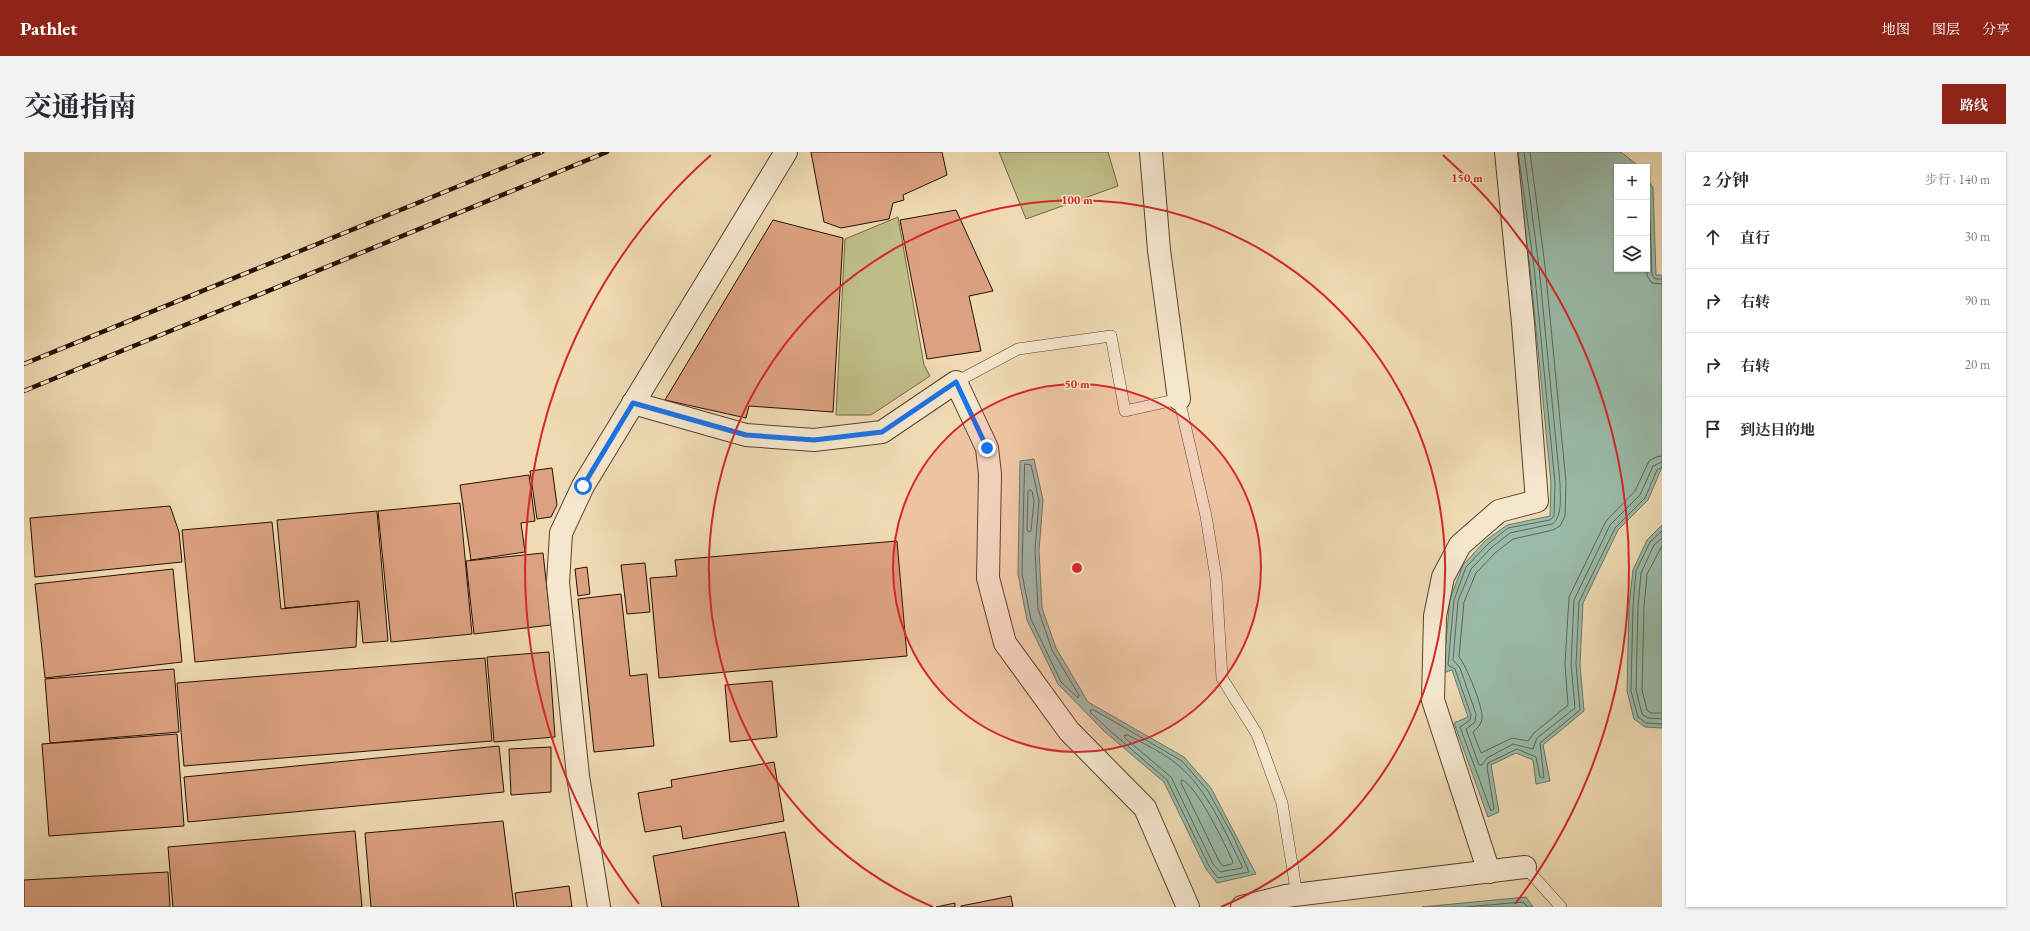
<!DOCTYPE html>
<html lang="zh">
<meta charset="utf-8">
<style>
:root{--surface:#fff;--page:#f2f2f3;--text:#2b2b33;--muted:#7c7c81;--line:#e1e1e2;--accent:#8f2418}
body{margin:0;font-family:"EB Garamond","Noto Serif SC",serif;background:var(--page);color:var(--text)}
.controls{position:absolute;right:12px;top:12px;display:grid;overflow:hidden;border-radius:0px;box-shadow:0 1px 3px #0004}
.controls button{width:36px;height:36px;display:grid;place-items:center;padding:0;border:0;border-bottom:1px solid var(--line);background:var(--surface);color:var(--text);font:20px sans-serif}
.stop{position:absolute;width:12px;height:12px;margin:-9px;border:3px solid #1a73e8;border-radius:50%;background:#fff}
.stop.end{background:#1a73e8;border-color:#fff;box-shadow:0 1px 4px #0008}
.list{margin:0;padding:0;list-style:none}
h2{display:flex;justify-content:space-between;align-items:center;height:52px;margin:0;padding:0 16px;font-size:17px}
h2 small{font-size:13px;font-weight:400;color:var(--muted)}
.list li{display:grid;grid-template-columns:26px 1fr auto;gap:12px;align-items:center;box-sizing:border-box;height:64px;padding:0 16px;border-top:1px solid var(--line)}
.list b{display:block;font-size:15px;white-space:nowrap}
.list em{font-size:13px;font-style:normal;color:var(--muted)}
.icon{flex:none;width:22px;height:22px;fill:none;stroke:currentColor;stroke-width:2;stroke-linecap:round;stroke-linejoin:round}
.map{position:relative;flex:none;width:1638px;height:755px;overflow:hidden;border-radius:0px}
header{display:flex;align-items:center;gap:24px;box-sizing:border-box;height:56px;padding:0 20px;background:var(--accent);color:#fff}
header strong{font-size:19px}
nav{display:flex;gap:22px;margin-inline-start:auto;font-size:14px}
.intro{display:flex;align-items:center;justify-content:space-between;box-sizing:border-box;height:96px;padding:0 24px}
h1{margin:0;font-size:28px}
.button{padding:10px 18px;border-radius:0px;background:var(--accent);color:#fff;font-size:14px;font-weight:700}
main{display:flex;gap:24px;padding:0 24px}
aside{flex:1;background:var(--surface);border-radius:0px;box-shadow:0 1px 3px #0004}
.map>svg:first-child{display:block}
.green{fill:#c0be88;stroke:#736745}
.water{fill:#9abba9;stroke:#6c7766}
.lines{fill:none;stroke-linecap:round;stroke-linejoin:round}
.shore{stroke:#606656;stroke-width:1}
.building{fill:#dba180;stroke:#261002}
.service-casing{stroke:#58422e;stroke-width:12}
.minor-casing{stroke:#58422e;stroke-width:24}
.service{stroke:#f5e7ce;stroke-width:11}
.minor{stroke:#f5e7ce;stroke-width:22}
.rail-casing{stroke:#261002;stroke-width:4.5}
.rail{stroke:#f5e7ce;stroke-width:3;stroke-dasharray:9;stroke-linecap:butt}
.route{stroke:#1a73e8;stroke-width:5}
.ring{fill:none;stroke:#d62828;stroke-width:2}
.centre{fill:#d62828;stroke:#f5e7ce;stroke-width:2}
.ring-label{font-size:12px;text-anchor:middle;font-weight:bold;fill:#d62828;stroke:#f5e7ce;stroke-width:3;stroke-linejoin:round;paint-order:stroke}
</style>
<header>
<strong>Pathlet</strong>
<nav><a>地图</a><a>图层</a><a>分享</a></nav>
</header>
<div class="intro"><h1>交通指南</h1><a class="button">路线</a></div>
<main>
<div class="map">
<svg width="1638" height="755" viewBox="0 0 1638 755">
<rect width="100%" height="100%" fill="#efdab3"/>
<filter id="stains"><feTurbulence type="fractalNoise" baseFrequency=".005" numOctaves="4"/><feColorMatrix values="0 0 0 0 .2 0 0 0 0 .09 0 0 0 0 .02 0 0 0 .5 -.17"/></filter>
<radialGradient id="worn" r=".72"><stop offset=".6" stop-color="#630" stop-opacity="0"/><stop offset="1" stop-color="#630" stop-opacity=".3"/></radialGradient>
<!-- green -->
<g class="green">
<path d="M975,0H1084L1094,34L1002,67Z"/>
<path d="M874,65L900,213L906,224L847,263H812L821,87Z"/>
</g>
<!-- water -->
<g class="water">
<path d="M1490,0H1597L1616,15H1593V117H1623V26L1629,36L1632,123H1638V315L1624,348L1594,378L1559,451L1556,512L1560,559L1519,593L1526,629L1512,632L1509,608L1492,601L1467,613L1475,660L1464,665L1430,571L1444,565L1428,518L1419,521L1426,447L1439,413L1461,389L1483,373L1526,364L1527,331L1506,115Z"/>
<path d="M1010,307L1019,348L1015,398L1018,456L1032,496L1064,550L1160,605L1187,636L1232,722L1193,731L1182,717L1140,630L1081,580L1034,532L1003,468L994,422L996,309Z"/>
<path d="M1638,373V576L1621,575L1610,567L1603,539L1605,454L1609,418L1623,388Z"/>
<path d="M1502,745L1509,755H1398Z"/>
</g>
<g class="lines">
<!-- shore -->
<g class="shore">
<path d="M1494,0L1510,115L1531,331L1530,364L1526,368L1484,376L1464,392L1442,415L1430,448L1424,513L1431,517L1447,563L1446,568L1436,575L1467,659L1470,657L1463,615L1464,611L1493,597L1512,605L1516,625L1520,626L1516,591L1556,558L1552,512L1555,450L1591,376L1621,346L1633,318L1638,315"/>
<path d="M1500,0L1515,115L1536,331C1536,342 1539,366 1528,372L1486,381L1467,396L1447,417L1434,449L1429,508L1436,516L1452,562L1451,570L1442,577L1455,613H1458L1463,606L1489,592L1509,597L1513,586L1551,556L1547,512L1550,448L1586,373L1616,343L1629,314L1638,310"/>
<path d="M1506,0L1521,114L1542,330L1541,364L1536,374L1529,378L1489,387L1471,401L1452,421L1440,450L1435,505C1442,513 1460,557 1458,567C1457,573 1453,576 1449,580L1457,601L1488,586L1504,589L1510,581L1544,553L1541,512L1545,445L1582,369L1611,339L1625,309L1632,305L1638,304"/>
<path d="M1623,34L1625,38L1628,123L1631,127H1638"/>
<path d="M1623,80V124L1628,131L1638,132"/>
<path d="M1001,312L1007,313L1015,349L1011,398L1014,457L1028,498L1055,543L1054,546L1037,530L1007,467L998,422Z"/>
<path d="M1006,338L1008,339L1010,349L1007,379L1005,380L1003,378L1004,340Z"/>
<path d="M1638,379L1626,390L1612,419L1609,454L1607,539L1614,565L1622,571L1638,572"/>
<path d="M1638,386L1630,393L1617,421L1614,454L1612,538L1618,562L1624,566L1638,567"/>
<path d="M1638,394L1623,422L1620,455L1618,538L1623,558L1627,561H1638"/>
<path d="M1067,558H1070L1158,609L1184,639L1210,686L1225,720L1194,726L1185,714L1143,628L1084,577L1067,561Z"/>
<path d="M1101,583H1104C1120,592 1140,601 1154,613C1184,638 1201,680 1218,714V716L1196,720L1189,712L1147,625L1101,586Z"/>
<path d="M1158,628C1173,633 1201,693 1209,710L1208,712L1199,714L1195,709L1157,631Z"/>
<path d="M1441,755L1499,750L1504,755"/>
</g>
</g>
<!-- building -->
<g class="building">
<path d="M787,0H918L923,23L879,43L880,48L869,51L865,67L817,76L800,70Z"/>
<path d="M932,58L969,139L945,144L957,199L903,207L876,68Z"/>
<path d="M749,68L819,86L809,260L725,254L722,266L641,248Z"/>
<path d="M528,316L533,353L527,365L513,367L506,319Z"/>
<path d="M505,323L511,369L497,371L501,400L447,408L436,333Z"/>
<path d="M436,351L448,482L367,490L354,359Z"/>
<path d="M146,354L155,380L158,410L11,425L6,366Z"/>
<path d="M353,359L364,489L339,491L335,449L261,456L253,368Z"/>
<path d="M248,370L257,457L334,449L332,495L171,510L158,378Z"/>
<path d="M873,389L883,504L635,526L626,426L653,424L651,408Z"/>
<path d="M519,401L527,473L450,482L442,409Z"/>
<path d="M621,411L626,460L603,462L597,413Z"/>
<path d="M563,415L566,442L554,444L551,417Z"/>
<path d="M149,417L158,510L21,526L11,432Z"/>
<path d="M597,442L606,524L623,522L630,594L570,600L554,447Z"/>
<path d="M525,500L531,585L470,590L463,505Z"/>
<path d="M461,506L468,589L160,614L153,531Z"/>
<path d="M150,517L155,580L26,591L21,527Z"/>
<path d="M748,529L753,585L706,590L701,533Z"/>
<path d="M153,582L160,674L25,684L18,592Z"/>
<path d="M475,594L480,640L164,670L160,625Z"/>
<path d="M527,595V640L487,643L485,597Z"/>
<path d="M750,610L760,669L659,687L657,674L621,680L614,641L648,635L647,628Z"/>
<path d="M479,669L490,755H347L341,681Z"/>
<path d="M331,679L338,755H149L144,695Z"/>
<path d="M761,680L775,755H638L629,704Z"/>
<path d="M144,720L146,755H0V728Z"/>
<path d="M545,734L548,755H493L491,741Z"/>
<path d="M987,744L989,755H937V754Z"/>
<path d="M931,751V755H912Z"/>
</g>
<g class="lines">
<!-- service casing -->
<g class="service-casing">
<g id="service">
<path d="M932,230L994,197L1087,184L1101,259L1155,247L1182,364L1192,426L1198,526L1233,582L1258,651L1273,743"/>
<path d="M1501,715L1537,755"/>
</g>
</g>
<!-- minor casing -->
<g class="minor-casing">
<g id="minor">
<path d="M1127,0L1135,98L1155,247"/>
<path d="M609,251L722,283L790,288L858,280L932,230L963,296L966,322L964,426L981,491L1045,579L1121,656L1164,755"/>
<path d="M1465,720L1409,548L1411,464L1419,425L1436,393L1475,359L1513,349L1499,171L1482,0"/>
<path d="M575,755L554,624L534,431L537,381L559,334L762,0"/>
<path d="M1218,755L1262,744L1501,715"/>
</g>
</g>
<!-- service -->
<use href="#service" class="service"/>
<!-- minor -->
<use href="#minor" class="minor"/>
<!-- rail casing -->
<g class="rail-casing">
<g id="rail">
<path d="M0,212L518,0"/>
<path d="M0,239L583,0"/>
</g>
</g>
<!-- rail -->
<use href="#rail" class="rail"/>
</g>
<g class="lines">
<!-- route -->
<path class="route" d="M559,334L609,251L722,283L790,288L858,280L932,230L963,296"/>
</g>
<!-- distance rings -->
<circle cx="1053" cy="416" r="184" fill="#d62828" fill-opacity=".12"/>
<g class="ring">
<circle cx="1053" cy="416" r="184"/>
<path d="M909 755A368 368 0 1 1 1197 755"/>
<path d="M615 752A552 552 0 0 1 687 3M1419 3A552 552 0 0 1 1491 752"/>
</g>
<circle cx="1053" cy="416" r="6" class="centre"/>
<g class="ring-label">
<text x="1443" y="30">150 m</text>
<text x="1053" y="52">100 m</text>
<text x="1053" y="236">50 m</text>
</g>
<rect width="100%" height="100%" filter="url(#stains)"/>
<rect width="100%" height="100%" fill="url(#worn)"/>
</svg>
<div class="controls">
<button>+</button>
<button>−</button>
<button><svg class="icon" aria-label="layers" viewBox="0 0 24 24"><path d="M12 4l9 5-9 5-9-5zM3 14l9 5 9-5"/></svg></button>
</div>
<div class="stop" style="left:559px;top:334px"></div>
<div class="stop end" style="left:963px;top:296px"></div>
</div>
<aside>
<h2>2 分钟<small>步行 · 140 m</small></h2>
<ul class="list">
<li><svg class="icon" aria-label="ahead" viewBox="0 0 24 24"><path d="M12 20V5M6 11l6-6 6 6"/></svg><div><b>直行</b></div><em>30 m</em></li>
<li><svg class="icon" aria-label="right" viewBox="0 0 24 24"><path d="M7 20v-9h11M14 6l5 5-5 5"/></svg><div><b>右转</b></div><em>90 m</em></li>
<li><svg class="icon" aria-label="right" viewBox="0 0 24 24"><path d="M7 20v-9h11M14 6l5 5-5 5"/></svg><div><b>右转</b></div><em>20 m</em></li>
<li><svg class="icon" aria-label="arrive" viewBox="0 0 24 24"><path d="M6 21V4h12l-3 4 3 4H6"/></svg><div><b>到达目的地</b></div></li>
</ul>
</aside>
</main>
